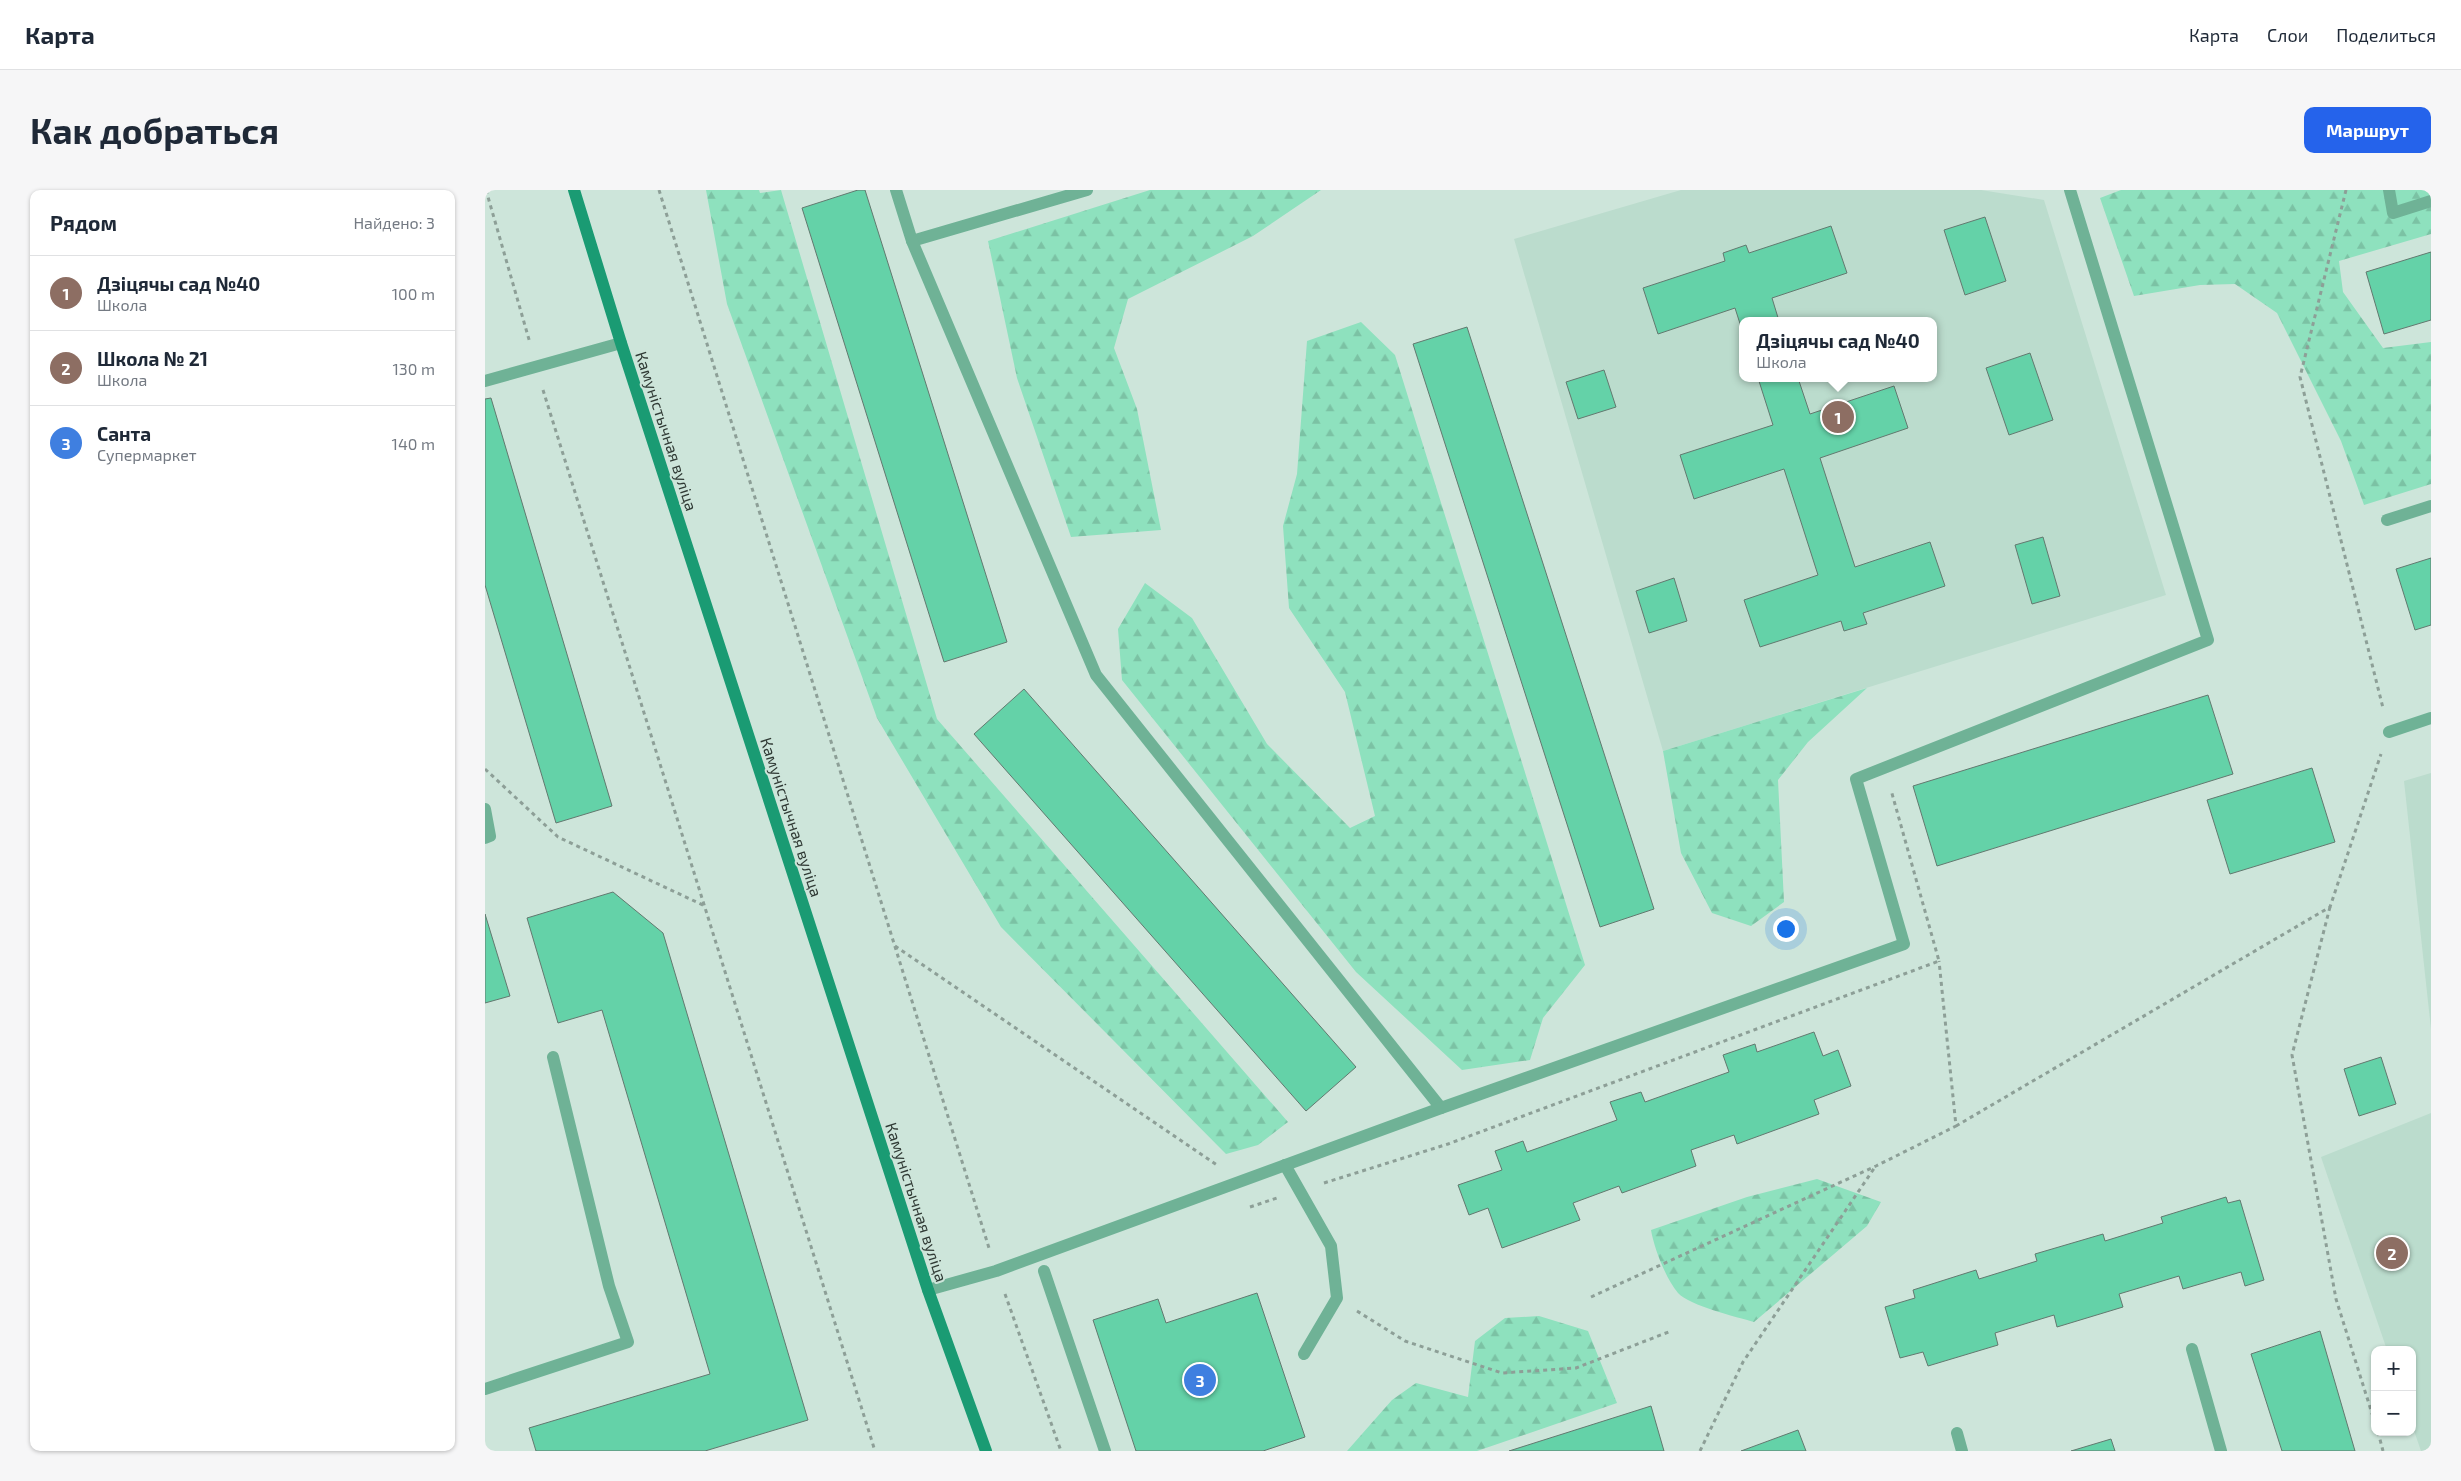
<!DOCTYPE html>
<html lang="ru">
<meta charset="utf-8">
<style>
:root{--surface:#fff;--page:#f6f6f7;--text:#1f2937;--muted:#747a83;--line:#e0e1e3;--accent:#2563eb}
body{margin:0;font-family:"Exo 2",sans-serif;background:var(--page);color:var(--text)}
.controls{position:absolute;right:15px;bottom:15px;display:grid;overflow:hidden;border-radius:10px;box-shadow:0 1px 4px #0004}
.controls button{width:45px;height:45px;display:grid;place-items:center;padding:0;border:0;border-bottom:1px solid var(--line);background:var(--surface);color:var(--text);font:25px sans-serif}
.you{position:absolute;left:1300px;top:738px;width:18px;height:18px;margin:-12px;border:4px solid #fff;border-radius:50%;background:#1a73e8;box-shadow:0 0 0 8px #1a73e833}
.badge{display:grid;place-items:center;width:32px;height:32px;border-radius:50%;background:var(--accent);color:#fff;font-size:16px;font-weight:700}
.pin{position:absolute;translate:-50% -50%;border:2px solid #fff;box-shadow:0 1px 5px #0006}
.popup{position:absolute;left:1254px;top:127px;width:198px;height:65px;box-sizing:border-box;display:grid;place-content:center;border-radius:10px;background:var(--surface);filter:drop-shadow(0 1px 4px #0005);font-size:16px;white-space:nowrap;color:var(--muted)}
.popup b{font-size:19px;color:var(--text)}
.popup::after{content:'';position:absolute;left:50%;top:100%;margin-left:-10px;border:10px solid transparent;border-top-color:var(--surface)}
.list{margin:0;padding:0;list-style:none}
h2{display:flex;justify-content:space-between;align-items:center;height:65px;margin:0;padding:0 20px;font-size:21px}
h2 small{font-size:16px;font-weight:400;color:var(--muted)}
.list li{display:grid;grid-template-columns:32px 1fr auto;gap:15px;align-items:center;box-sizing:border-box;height:75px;padding:0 20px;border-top:1px solid var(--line)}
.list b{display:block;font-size:19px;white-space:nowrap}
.list p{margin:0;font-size:16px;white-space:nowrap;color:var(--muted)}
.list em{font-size:16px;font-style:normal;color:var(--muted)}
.map{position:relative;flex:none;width:1946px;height:1261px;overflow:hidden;border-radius:10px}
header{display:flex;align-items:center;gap:30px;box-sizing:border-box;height:70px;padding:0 25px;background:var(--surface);border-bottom:1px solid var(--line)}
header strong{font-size:24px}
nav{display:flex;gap:28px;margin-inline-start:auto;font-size:18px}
.intro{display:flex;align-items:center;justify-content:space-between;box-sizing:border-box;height:120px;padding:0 30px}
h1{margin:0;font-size:35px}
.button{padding:12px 22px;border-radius:10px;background:var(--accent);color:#fff;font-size:18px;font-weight:700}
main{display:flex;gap:30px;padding:0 30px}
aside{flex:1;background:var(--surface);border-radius:10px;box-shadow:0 1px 4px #0004}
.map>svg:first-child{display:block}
.built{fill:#bbdccd;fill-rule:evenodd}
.forest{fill:url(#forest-firs)}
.building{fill:#64d2a8;stroke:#62796f}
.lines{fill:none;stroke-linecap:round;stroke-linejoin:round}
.path{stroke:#8d9f97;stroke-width:3;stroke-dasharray:4 4;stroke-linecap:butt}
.lane{stroke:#6fb296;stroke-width:12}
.secondary{stroke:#1a9b73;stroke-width:12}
.labels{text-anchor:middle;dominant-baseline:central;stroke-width:4;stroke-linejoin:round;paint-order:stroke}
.street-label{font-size:16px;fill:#303a35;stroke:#cde5da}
</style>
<header>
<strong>Карта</strong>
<nav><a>Карта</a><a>Слои</a><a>Поделиться</a></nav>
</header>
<div class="intro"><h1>Как добраться</h1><a class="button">Маршрут</a></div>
<main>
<aside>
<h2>Рядом<small>Найдено: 3</small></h2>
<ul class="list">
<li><span class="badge" style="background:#8d6e63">1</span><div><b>Дзіцячы сад №40</b><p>Школа</p></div><em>100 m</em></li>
<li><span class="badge" style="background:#8d6e63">2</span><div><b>Школа № 21</b><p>Школа</p></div><em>130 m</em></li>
<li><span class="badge" style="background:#3f7fe0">3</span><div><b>Санта</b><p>Супермаркет</p></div><em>140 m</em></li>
</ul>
</aside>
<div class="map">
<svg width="1946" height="1261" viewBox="0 0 1946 1261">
<defs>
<pattern id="forest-firs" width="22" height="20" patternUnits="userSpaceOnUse" patternTransform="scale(1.25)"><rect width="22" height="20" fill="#8ee1be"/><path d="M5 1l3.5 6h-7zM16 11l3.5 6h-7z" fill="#7bc2a4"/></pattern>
</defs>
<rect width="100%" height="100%" fill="#cde5da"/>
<!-- built -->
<g class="built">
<path d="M1196,0H1496L1559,10L1681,405L1178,561L1029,49ZM1258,131H1448V188H1258Z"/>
<path d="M1946,583V839L1919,591Z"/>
<path d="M1946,923V1261H1936L1927,1235V1160H1902L1836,967Z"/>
</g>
<!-- forest -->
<g class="forest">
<path d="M221,0H274L275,3L296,0L452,529L803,932L773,955L741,964L516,737L392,528L242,114Z"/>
<path d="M665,0H836L768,46L643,109L629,158L652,219L676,340L586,347L532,188L503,51Z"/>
<path d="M1636,0H1946V44L1854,71L1858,102L1898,158L1946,152V294L1879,315L1856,251L1792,123L1750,94L1715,95L1649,106L1615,8Z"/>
<path d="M876,132L910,165L1100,775L1058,828L1045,870L977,880L871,782L637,490L633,439L660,393L707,428L782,554L865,638L890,626L860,502L804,418L798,336L812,284L822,151Z"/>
<path d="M1382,498L1323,552L1293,590L1299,712L1266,736L1227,723L1196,663L1178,561Z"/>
<path d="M1332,989L1396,1012L1382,1036L1269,1132C1252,1127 1205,1116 1193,1103C1181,1089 1169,1058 1166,1040L1262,1007Z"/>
<path d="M1054,1126L1103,1141L1132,1213L992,1261H862L907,1210L931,1193L983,1207L990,1151L1020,1128Z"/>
</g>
<!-- building -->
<g class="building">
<path d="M373,0H380L522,452L459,472L317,18Z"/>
<path d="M1500,27L1521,91L1480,105L1459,40Z"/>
<path d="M1346,36L1362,83L1287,108L1294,131H1258V143L1250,118L1173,144L1158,98L1240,71L1238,63L1261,55L1264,63Z"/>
<path d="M1946,62V130L1899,144L1881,82Z"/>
<path d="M982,137L1169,719L1115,737L928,154Z"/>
<path d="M1545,163L1568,230L1524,245L1501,178Z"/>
<path d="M1119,180L1131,217L1093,229L1081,192Z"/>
<path d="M1273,188H1313L1325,224L1409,196L1423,238L1335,268L1370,377L1445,352L1460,396L1378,423L1382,434L1359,441L1356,431L1275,457L1259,410L1333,385L1299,279L1209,309L1195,265L1288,235Z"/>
<path d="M6,208L127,616L71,633L0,395V209Z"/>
<path d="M1558,347L1575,406L1547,414L1530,355Z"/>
<path d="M1946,368V435L1930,440L1911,379Z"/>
<path d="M1189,388L1202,431L1164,443L1151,401Z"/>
<path d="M539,499L871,877L821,921L489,544Z"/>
<path d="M1723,505L1748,584L1452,676L1428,596Z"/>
<path d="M1827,578L1850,652L1745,684L1722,610Z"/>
<path d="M128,702L178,743L323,1230L220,1261H51L44,1238L225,1184L117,820L73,833L42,728Z"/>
<path d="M0,724L25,806L0,813Z"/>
<path d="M1329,842L1338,866L1353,860L1366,896L1329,910L1334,924L1252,954L1249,945L1206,960L1211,976L1137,1003L1134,996L1088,1013L1095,1030L1017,1058L1003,1018L984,1025L973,995L1017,980L1010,961L1038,951L1042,962L1132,930L1125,912L1156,902L1160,912L1244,882L1238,865L1270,854L1272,862Z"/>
<path d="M1896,867L1911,914L1874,926L1859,879Z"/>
<path d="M1741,1007L1743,1013L1755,1010L1779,1090L1760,1096L1756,1082L1698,1099L1694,1086L1634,1104L1638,1117L1572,1137L1569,1125L1510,1143L1513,1155L1443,1176L1438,1162L1415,1168L1400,1117L1430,1108L1428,1100L1491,1080L1494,1089L1552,1071L1550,1064L1618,1044L1620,1051L1678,1033L1676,1027Z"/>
<path d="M772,1103L820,1247L778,1261H651L608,1130L673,1109L681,1133Z"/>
<path d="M1835,1141L1870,1261H1797L1766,1164Z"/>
<path d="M1166,1216L1179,1261H1024Z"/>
<path d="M1313,1240L1321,1261H1256Z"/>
<path d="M1626,1249L1630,1261H1586Z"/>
</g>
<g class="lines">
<!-- path -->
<g class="path">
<path d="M1,0L45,153"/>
<path d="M174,0L504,1058"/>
<path d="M1861,0L1815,187L1898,518"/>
<path d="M58,200L390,1261"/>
<path d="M0,579L73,647L220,716"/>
<path d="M1845,717L1807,865L1851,1109L1890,1233"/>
<path d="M410,756L732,975"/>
<path d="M1471,936L1845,717L1896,564"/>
<path d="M839,993L963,954L1454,771L1406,600"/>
<path d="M765,1017L792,1008"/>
<path d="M520,1104L576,1261"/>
<path d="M1106,1107L1391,976L1471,936L1454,771"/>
<path d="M872,1121L920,1151L1017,1183L1091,1178L1186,1141"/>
<path d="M1893,1242L1898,1261"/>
<path d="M1215,1261L1258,1172L1390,977"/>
</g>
<!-- lane -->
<g class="lane">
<path d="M411,0L427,51L602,0"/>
<path d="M1904,0L1908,23L1946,11"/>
<path d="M427,51L611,485L956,918"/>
<path d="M0,191L136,153"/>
<path d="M1902,330L1946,316"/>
<path d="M1904,542L1946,528"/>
<path d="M0,619L5,646L0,648"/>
<path d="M800,975L846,1056L852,1108L819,1164"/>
<path d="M559,1081L620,1261"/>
<path d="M443,1100L511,1081L956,918L1419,754L1371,589L1723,450L1585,0"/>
<path d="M1707,1159L1736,1261"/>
<path d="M0,1199L143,1152L124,1096L68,867"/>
<path d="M1472,1243L1477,1261"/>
</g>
<!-- secondary -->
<path class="secondary" d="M89,0L136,153L443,1100L501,1261"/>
</g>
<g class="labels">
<!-- street labels -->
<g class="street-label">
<text transform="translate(182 241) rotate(72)">Камуністычная вуліца</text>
<text transform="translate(307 627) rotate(72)">Камуністычная вуліца</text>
<text transform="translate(432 1012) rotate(72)">Камуністычная вуліца</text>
</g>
</g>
</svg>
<div class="controls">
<button>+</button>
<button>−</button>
</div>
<div class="you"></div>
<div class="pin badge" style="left:1353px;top:227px;background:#8d6e63">1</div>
<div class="popup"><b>Дзіцячы сад №40</b>Школа</div>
<div class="pin badge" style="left:1907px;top:1063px;background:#8d6e63">2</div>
<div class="pin badge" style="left:715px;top:1190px;background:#3f7fe0">3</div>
</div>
</main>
